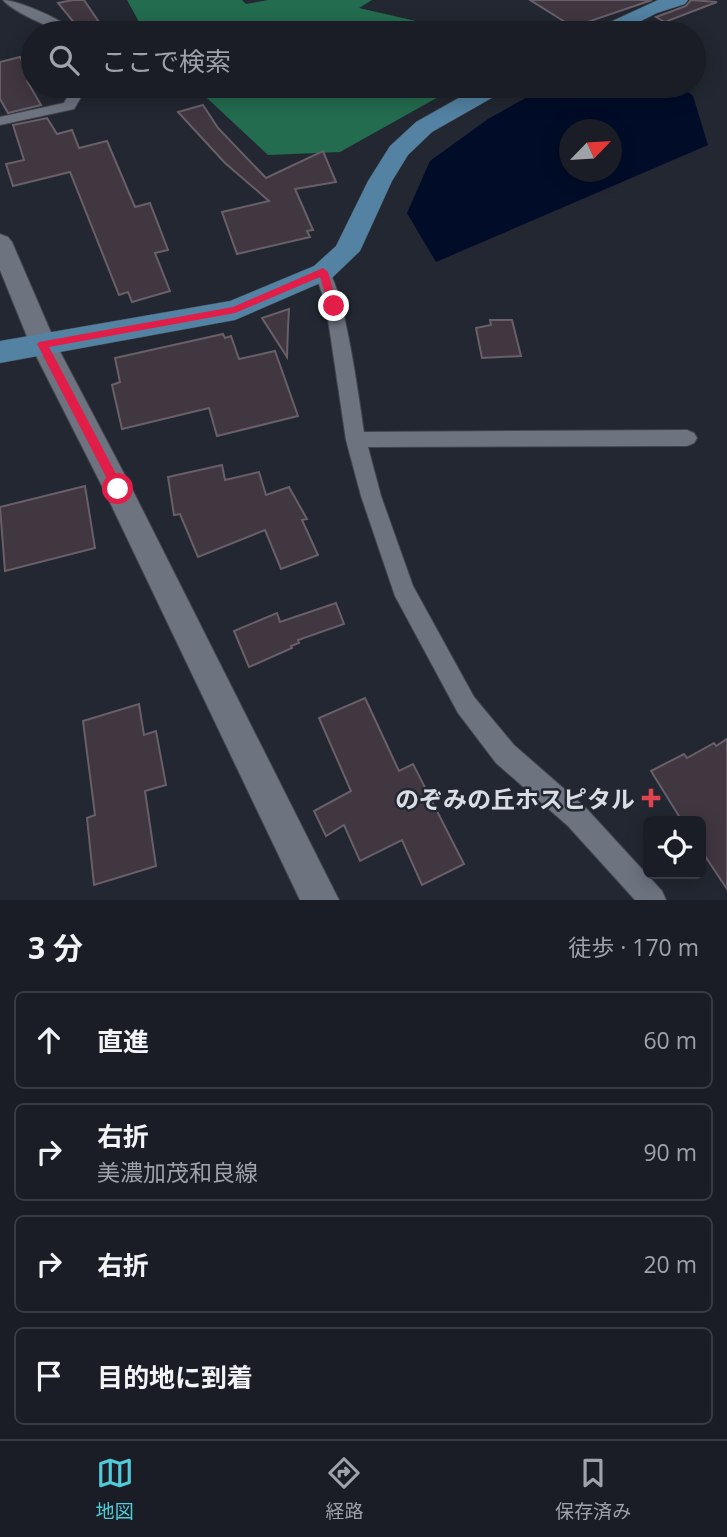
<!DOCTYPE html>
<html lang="ja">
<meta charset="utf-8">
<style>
:root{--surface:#1a1d25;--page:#272a32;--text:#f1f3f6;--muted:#9fa2a7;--line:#383b42;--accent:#52cbd9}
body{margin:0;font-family:"Open Sans","Noto Sans JP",sans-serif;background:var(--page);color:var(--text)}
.controls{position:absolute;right:21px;bottom:21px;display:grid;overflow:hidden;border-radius:10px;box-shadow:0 4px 18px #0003}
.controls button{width:63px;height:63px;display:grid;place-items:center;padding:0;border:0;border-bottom:2px solid var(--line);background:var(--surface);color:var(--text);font:35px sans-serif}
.compass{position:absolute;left:559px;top:119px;width:63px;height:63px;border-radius:50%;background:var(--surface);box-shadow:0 4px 18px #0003;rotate:65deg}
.stop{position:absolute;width:21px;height:21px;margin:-16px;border:5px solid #e11d48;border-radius:50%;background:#fff}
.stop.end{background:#e11d48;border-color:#fff;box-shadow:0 2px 7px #0008}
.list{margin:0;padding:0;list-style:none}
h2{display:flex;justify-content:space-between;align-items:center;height:91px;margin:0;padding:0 28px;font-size:30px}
h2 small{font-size:23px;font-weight:400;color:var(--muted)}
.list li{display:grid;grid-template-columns:46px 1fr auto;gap:21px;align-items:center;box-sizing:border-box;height:98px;margin:0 14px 14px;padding:0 14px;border:2px solid var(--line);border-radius:10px}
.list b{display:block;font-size:26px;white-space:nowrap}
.list p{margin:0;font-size:23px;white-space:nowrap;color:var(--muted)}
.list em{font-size:23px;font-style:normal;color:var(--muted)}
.icon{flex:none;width:38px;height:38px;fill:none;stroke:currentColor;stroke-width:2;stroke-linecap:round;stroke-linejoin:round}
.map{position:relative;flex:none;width:727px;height:900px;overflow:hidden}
.search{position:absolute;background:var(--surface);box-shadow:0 4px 18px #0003;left:21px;right:21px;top:21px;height:77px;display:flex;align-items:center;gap:18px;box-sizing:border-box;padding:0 24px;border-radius:38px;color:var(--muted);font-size:26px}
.sheet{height:539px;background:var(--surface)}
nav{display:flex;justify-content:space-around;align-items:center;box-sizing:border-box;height:98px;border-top:2px solid var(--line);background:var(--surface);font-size:19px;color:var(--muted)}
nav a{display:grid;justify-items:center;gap:4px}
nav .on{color:var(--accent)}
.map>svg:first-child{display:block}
.forest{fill:#236c4f}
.water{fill:#000c28;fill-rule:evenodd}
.building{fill:#403741;stroke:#695f69;stroke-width:2}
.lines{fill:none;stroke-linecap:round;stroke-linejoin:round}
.street-casing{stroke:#42454e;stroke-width:2}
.secondary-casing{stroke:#42454e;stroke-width:2}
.primary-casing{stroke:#42454e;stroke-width:1}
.street{fill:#6d737f;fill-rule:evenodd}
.secondary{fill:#6d737f;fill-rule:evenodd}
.primary{fill:#5382a2;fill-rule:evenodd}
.route{fill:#e11d48}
.health-dot{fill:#e0444e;stroke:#222731;stroke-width:2.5}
.labels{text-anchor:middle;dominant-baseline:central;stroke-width:5;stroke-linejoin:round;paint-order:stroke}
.near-poi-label{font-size:24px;font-weight:bold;fill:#dadde4;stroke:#222731;text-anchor:end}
</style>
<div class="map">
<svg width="727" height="900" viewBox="0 0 727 900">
<rect width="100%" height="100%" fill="#222731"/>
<!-- forest -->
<g class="forest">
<path d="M127,0H242L246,4L268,0H372L359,8L451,29L448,33H145Z"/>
<path d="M194,86H458L340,152L268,155Z"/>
</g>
<!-- water -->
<path class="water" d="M547,86H681L693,96L708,145L436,262L407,213L430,161L488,119ZM570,130H612V172H570Z"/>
<!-- building -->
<g class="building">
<path d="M73,0H84L101,25L80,30L58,3Z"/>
<path d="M530,0H652L573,27Z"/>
<path d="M691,0L717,2L665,22L656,17L686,6Z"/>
<path d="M20,57L32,79L27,81L41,105L8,113L0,99V62Z"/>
<path d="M203,105L218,128L266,178L323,151L336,182L295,189L313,230L307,231L310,237L237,254L222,212L269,201L225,163L178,112Z"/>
<path d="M47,118L57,134L72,130L79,148L107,141L135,207L150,203L168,250L155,253L170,291L132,302L128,292L119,295L70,172L13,186L6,164L24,160L13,125Z"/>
<path d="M289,309L288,327L287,357L262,318Z"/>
<path d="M490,320H512L521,356L482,358L476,328L491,325Z"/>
<path d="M223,334L225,338L231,336L239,359L275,351L298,416L217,436L209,408L122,429L112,385L120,382L115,358Z"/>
<path d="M222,465L225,480L259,472L266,495L289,487L307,519L302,520L318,555L281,569L265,530L198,557L180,514L174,515L168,477Z"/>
<path d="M85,486L95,548L5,571L0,507Z"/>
<path d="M336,603L344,624L298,640L299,643L291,646L292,648L249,667L234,631L277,613L280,622Z"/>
<path d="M365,698L399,771L413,764L464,864L422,885L402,840L360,861L344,825L326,836L314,811L351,791L319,718Z"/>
<path d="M139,704L144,735L156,731L166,785L145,791L156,866L94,885L87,818L95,815L83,721Z"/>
<path d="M727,739V889L701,850V821H682L651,771L684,754L687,758L714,743L716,746Z"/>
</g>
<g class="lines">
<!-- street casing -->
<g class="street-casing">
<g id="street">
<path d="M3,0C18,0 66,21 76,33C61,34 14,13 3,0Z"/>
<path d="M68,86H82L83,94L74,109L0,125V117L64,103L69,94Z"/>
<path d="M323,266C343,272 360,407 364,432L687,430L694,433L697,438L694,443L687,446L368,447L381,496L413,586L474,697L514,745L586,808L662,891L666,900H635L568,826L496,763L458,713L395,596L361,496L346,440L326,306L315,272Z"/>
</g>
</g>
<!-- secondary casing -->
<g class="secondary-casing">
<path id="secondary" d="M0,234L8,237L12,242L56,344L128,481L339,900H300L104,490L30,344L0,270Z"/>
</g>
<!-- primary casing -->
<g class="primary-casing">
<g id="primary">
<path d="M658,0H688L685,4L657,13L617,33H592L595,29Z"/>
<path d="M480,86H507L504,91L432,132L408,155L392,181L360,251L332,278L235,320L0,363V341L230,301L314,266L336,246L368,181L390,146L416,122Z"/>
</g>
</g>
<!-- street -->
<use href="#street" class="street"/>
<!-- secondary -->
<use href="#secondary" class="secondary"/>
<!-- primary -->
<use href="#primary" class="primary"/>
</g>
<!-- route -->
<path class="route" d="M323,268L328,272L338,308L329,306L320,277L235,313L49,347L124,489L122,492H114L37,344L39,342L233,307Z"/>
<!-- markers -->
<path class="health-dot" d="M647.5 787.5h7v7h7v7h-7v7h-7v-7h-7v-7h7z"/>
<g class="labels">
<!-- near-poi labels -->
<g class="near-poi-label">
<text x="635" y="798">のぞみの丘ホスピタル</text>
</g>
</g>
</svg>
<div class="controls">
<button><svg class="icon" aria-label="locate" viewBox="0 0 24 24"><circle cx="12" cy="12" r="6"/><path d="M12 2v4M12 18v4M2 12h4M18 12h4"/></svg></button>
</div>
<svg class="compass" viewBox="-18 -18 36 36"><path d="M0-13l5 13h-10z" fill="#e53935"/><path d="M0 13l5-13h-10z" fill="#9fa2a7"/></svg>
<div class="stop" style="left:118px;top:489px"></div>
<div class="stop end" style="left:334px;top:306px"></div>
<div class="search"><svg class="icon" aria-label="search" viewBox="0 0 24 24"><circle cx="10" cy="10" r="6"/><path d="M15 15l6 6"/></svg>ここで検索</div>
</div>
<section class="sheet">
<h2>3 分<small>徒歩 · 170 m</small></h2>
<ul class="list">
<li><svg class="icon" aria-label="ahead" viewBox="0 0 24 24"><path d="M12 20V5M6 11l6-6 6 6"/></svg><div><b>直進</b></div><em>60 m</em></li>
<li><svg class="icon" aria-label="right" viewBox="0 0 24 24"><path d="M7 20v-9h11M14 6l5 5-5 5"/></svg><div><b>右折</b><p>美濃加茂和良線</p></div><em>90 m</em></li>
<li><svg class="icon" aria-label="right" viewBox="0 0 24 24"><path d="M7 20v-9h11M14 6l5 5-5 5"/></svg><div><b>右折</b></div><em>20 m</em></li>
<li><svg class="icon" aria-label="arrive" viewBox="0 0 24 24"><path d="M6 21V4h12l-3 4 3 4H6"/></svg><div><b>目的地に到着</b></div></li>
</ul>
</section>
<nav>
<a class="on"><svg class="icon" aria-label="map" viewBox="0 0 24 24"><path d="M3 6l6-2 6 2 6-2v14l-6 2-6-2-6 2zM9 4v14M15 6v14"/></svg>地図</a>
<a><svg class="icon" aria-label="directions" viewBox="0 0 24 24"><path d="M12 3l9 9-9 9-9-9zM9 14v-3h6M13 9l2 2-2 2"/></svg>経路</a>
<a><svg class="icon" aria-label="saved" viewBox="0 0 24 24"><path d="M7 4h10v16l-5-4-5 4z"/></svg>保存済み</a>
</nav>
